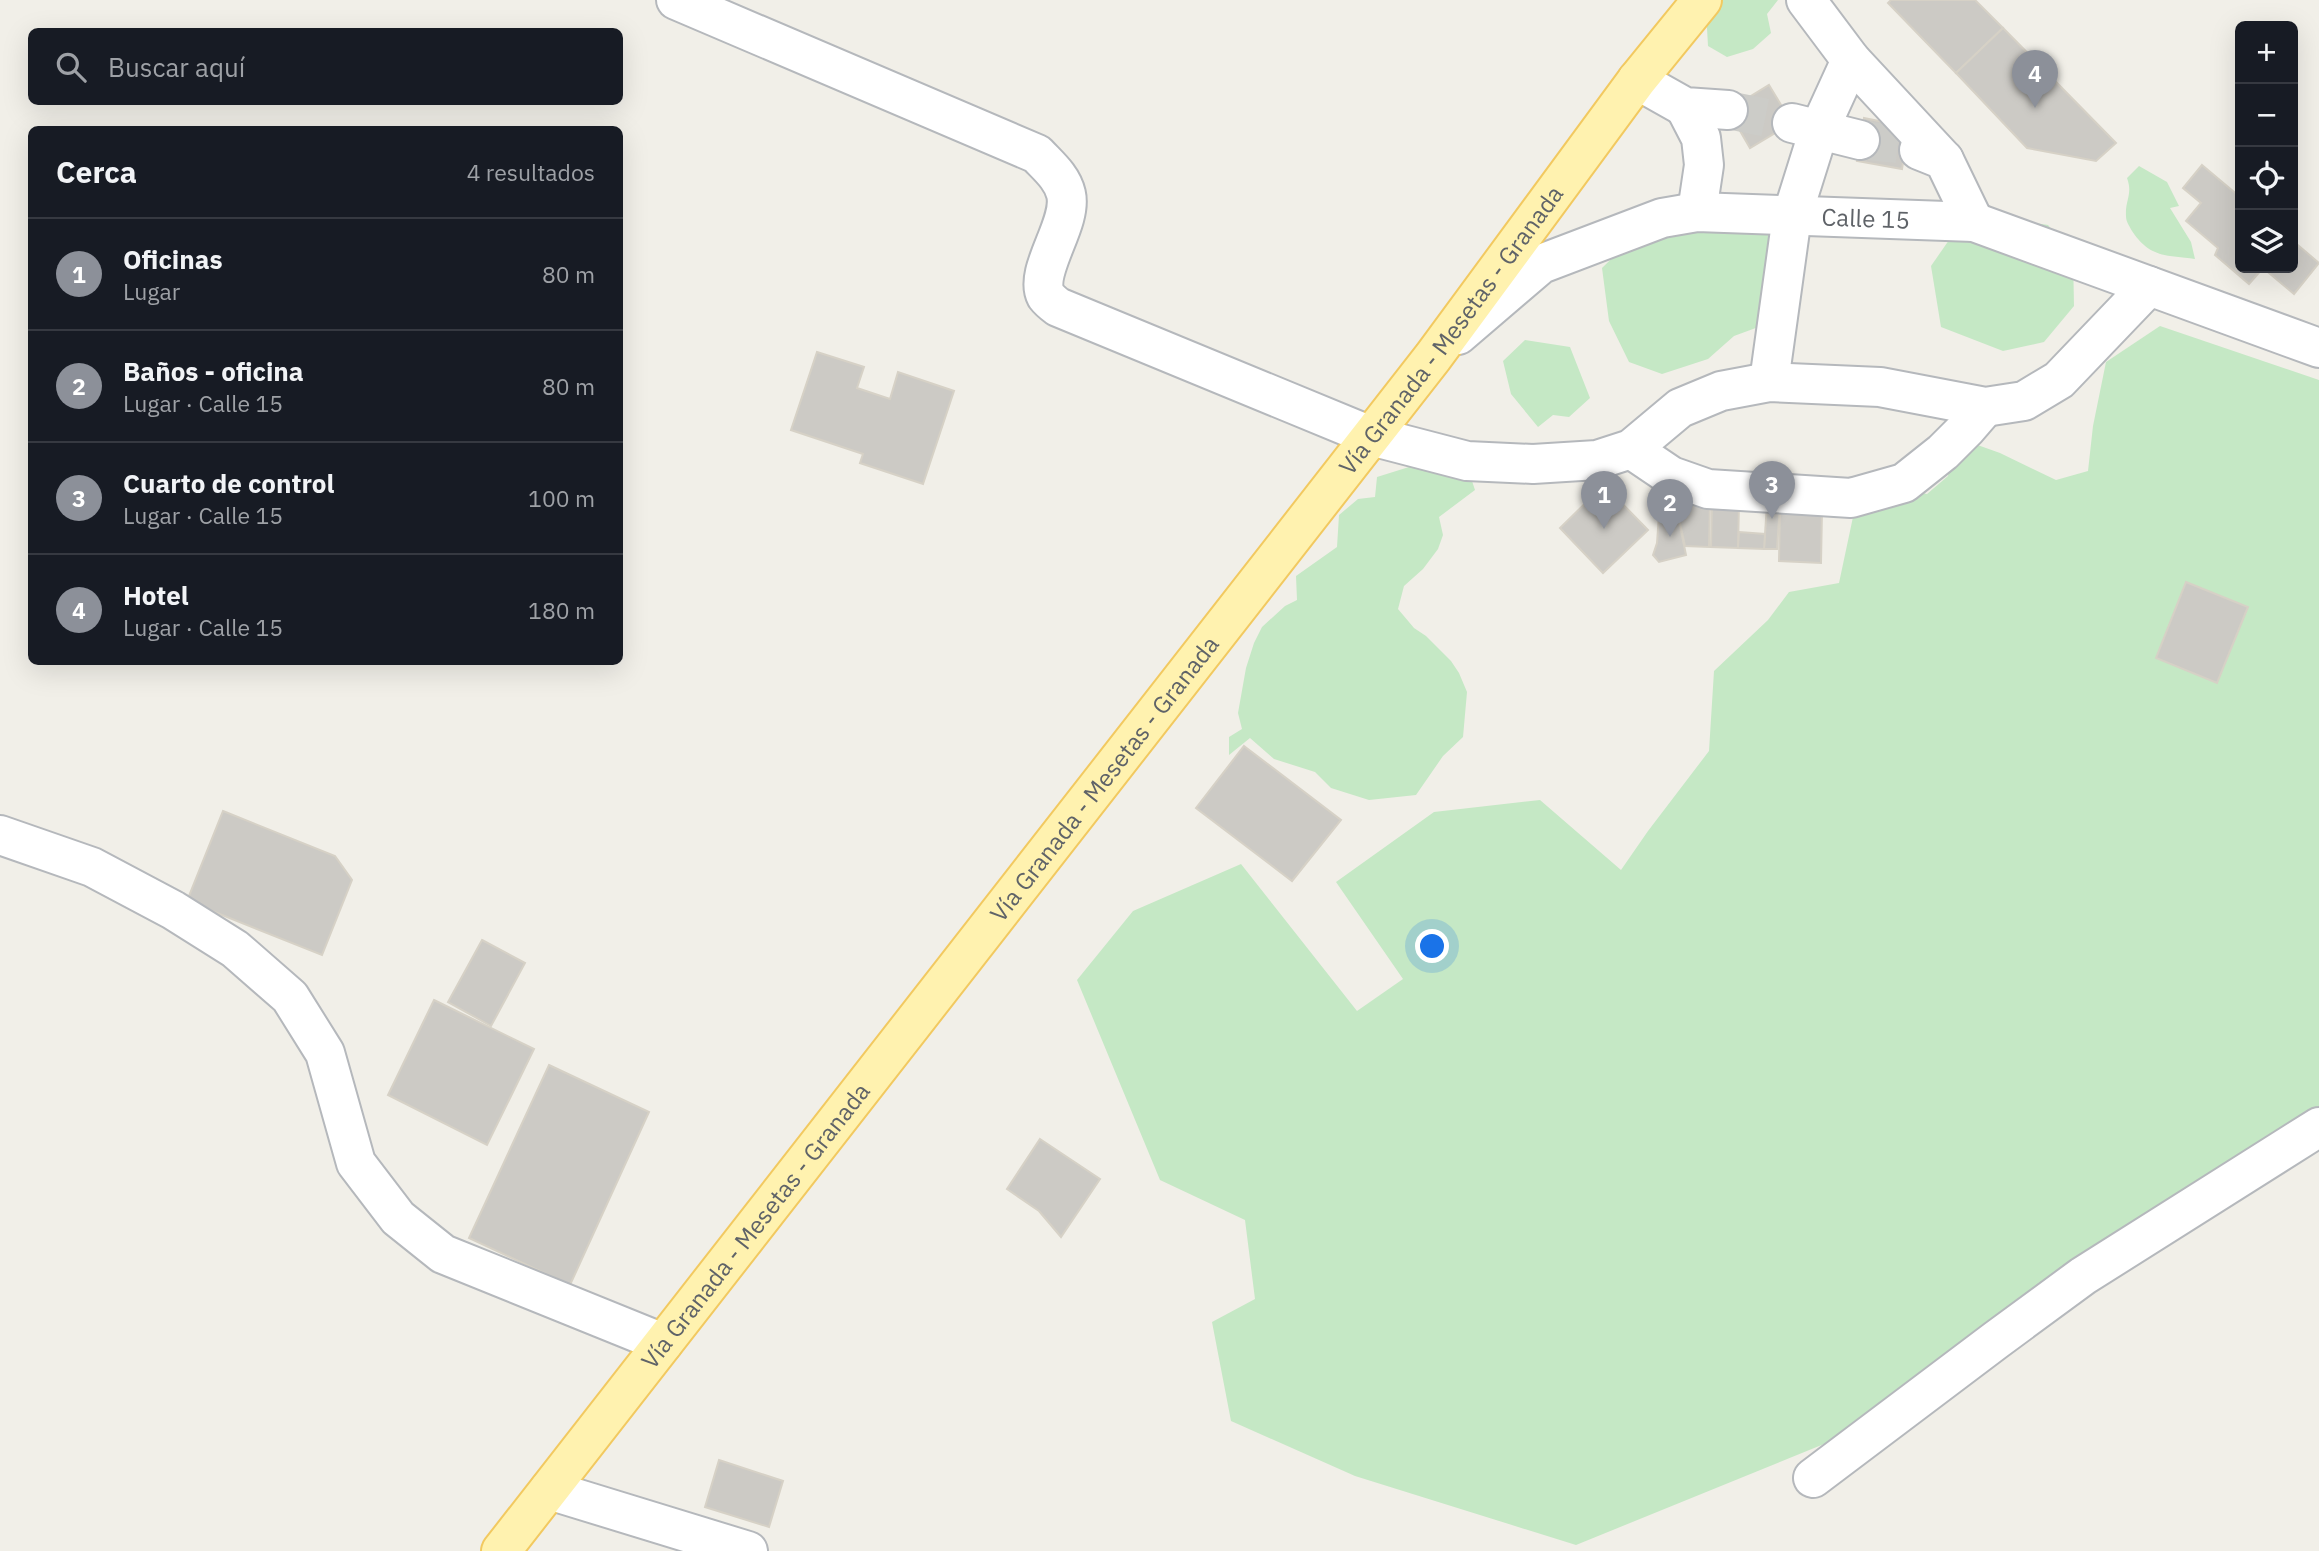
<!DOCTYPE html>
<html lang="es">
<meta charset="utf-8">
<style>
:root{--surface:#171b24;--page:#20242c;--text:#f1f3f6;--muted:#9ea1a6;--line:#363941;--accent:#8c9099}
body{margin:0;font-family:"IBM Plex Sans",sans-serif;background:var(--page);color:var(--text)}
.controls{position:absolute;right:21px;top:21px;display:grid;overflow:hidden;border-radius:10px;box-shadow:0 7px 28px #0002}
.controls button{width:63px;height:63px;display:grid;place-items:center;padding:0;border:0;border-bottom:2px solid var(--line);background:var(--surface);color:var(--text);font:35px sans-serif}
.you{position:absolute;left:1433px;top:947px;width:24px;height:24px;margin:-18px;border:5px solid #fff;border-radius:50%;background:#1a73e8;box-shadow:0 0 0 10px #1a73e833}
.badge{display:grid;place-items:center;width:46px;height:46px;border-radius:50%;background:var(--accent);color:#fff;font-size:23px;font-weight:700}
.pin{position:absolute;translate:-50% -58px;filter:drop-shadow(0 2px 4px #0008)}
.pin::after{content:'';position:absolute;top:37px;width:24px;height:21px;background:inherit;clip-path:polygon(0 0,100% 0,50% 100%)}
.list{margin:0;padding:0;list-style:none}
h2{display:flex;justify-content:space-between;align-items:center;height:91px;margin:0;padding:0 28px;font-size:30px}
h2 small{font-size:23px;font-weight:400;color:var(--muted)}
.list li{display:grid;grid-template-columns:46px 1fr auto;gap:21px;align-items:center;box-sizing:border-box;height:112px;padding:0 28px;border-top:2px solid var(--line)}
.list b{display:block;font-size:26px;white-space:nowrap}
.list p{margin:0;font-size:23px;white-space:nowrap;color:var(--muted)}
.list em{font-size:23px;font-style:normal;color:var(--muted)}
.icon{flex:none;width:38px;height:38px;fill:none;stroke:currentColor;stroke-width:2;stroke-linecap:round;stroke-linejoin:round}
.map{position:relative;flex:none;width:2319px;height:1551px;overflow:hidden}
.search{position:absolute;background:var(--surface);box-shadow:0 7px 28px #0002;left:28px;top:28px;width:595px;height:77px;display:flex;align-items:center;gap:18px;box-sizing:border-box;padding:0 24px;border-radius:10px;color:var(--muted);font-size:26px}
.panel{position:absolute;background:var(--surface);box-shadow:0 7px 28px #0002;left:28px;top:126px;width:595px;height:539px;border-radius:10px}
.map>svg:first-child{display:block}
.green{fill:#c5e8c5}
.building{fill:#cccac5;stroke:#d6d1c6;stroke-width:2}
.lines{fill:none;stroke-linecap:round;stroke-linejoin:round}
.minor-tunnel{stroke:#ccccc8;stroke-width:38;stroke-dasharray:38 19;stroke-linecap:butt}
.minor-casing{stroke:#b5b8bc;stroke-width:42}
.major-casing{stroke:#f2c960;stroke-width:42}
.minor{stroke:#fff;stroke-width:38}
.major{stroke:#fff2af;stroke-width:38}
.labels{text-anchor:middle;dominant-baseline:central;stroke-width:5;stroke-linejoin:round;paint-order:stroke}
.street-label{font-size:24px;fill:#5f6368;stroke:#fff}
</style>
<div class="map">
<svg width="2319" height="1551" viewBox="0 0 2319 1551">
<rect width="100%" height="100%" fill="#f1efe8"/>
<!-- green -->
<g class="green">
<path d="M1723,0H1778L1767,14L1771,33L1753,49L1727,57L1708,46L1706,10Z"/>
<path d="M2139,166L2167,182L2179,206L2170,208L2191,242L2195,259C2166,255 2150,258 2132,231C2129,225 2126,222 2126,216C2125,200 2133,194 2127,178Z"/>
<path d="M2002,218L2048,225L2073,255L2074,306L2044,342L2003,351L1941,327L1931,266L1956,230Z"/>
<path d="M1774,220L1772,322L1734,336L1708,359L1662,374L1629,362L1609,321L1602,268L1644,227Z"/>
<path d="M2160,326L2319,380V1133L2239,1180L1824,1444L1576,1545L1355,1476L1231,1421L1212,1322L1255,1299L1245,1220L1160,1180L1077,980L1133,911L1241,864L1357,1011L1403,979L1336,882L1434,812L1540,800L1621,870L1648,831L1709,751L1714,671L1768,620L1789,592L1839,583L1853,517L1866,498L1897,488L1927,494L1948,476L1955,437L2000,453L2056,480L2088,471L2093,426L2106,362Z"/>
<path d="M1525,340L1570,347L1590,398L1569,417L1553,415L1538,427L1511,394L1503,361Z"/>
<path d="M1425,462L1467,466L1475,490L1439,517L1443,535L1438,549L1423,569L1404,586L1398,609L1414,628L1426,636L1451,661L1459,673L1467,692L1463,737L1443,756L1416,795L1369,800L1331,788L1315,772L1274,759L1250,738L1229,755V737L1242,729L1238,713L1246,668L1254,643L1262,627L1285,606L1297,600L1296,576L1337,547L1339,515L1358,499L1375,497L1377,477Z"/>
</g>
<!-- building -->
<g class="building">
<path d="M1891,0H1975L2003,28L1956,73L1888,3Z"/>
<path d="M2003,28L2116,143L2096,161L2027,148L1956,73Z"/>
<path d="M1769,85L1792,123L1750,148L1728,110Z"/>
<path d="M1864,118L1909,127L1902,169L1857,161Z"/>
<path d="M2202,165L2240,197V268H2293V241L2319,263L2294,294L2263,268L2249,284L2215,255L2218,248L2186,221L2201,203L2183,188Z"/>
<path d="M817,352L864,367L857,388L890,399L898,372L954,391L923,484L860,463L863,454L791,430Z"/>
<path d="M1604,485L1648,530L1603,573L1560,528Z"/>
<path d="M1660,501H1675L1686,555L1659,562L1653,555L1657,543Z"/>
<path d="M1675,501H1710L1709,547L1685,546Z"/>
<path d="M1712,502L1739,503L1738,548L1711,547Z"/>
<path d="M1767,504H1780L1777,549H1764Z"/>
<path d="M1780,510L1822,511L1821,563L1779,561Z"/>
<path d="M1739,532L1765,534L1764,549L1738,548Z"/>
<path d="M2186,582L2248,607L2217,683L2156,658Z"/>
<path d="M1244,746L1341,820L1292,881L1196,808Z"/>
<path d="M223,811L335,856L352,880L322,955L187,901Z"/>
<path d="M482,940L525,963L491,1026L448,1002Z"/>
<path d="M434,1000L534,1049L487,1145L388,1095Z"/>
<path d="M549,1065L649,1112L570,1285L469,1238Z"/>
<path d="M1040,1139L1100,1179L1061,1237L1039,1211L1007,1189Z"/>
<path d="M719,1460L783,1481L769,1527L705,1507Z"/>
</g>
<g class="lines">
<!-- minor-tunnel -->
<g class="minor-tunnel">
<path d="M1728,110L1792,123"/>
<path d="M1860,140L1906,145"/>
</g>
<!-- minor casing -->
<g class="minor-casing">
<g id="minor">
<path d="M676,0L1037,154C1048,166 1062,177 1066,194C1073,224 1033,271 1046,296C1049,300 1054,304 1058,307L1371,436L1467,461L1533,464L1597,460L1631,449L1680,408L1721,391L1769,382L1880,387L1985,407L2024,401L2059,380L2149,286"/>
<path d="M1806,0L1851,60L1944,160"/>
<path d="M1637,80L1685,107L1728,110"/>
<path d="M1685,107L1701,138L1704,165L1697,212"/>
<path d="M1792,123L1860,140"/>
<path d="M1919,150L1944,160L1974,222"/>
<path id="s1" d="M1458,335L1541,264L1662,218L1697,212L1974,222L2319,348"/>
<path d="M1769,382L1792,216L1819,130L1851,60"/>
<path d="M1631,449L1671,476L1708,489L1851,498L1904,483L1943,452L1966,429L1985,407"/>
<path d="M0,835L92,867L173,910L235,949L290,997L325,1053L356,1163L398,1218L443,1254L663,1343"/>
<path d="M1813,1478L1996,1340L2083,1276L2319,1127"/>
<path d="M549,1490L748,1551"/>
</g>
</g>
<!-- major casing -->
<g class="major-casing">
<g id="major">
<path id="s2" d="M501,1551L1433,357L1637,80L1702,0"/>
</g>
</g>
<!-- minor -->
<use href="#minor" class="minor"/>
<!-- major -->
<use href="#major" class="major"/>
</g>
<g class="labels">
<!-- street labels -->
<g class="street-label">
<text stroke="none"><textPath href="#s1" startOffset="443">Calle 15</textPath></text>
<text stroke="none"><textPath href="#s2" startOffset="1547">Vía Granada - Mesetas - Granada</textPath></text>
<text stroke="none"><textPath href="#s2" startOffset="980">Vía Granada - Mesetas - Granada</textPath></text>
<text stroke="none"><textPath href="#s2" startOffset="413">Vía Granada - Mesetas - Granada</textPath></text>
</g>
</g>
</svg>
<div class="controls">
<button>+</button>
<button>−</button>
<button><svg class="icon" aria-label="locate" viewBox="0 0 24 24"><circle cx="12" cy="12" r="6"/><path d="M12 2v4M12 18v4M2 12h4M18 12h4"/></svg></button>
<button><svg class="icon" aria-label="layers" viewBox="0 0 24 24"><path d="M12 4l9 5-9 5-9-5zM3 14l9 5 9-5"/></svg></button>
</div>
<div class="you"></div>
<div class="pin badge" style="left:1604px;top:529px">1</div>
<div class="pin badge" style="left:1670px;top:537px">2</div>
<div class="pin badge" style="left:1772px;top:519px">3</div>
<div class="pin badge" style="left:2035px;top:108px">4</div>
<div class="search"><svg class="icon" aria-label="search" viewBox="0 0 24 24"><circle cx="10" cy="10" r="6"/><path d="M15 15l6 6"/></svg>Buscar aquí</div>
<section class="panel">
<h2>Cerca<small>4 resultados</small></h2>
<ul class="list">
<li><span class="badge">1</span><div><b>Oficinas</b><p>Lugar</p></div><em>80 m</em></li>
<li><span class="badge">2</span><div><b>Baños - oficina</b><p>Lugar · Calle 15</p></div><em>80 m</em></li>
<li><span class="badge">3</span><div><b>Cuarto de control</b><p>Lugar · Calle 15</p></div><em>100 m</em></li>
<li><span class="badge">4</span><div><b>Hotel</b><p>Lugar · Calle 15</p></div><em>180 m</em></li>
</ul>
</section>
</div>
